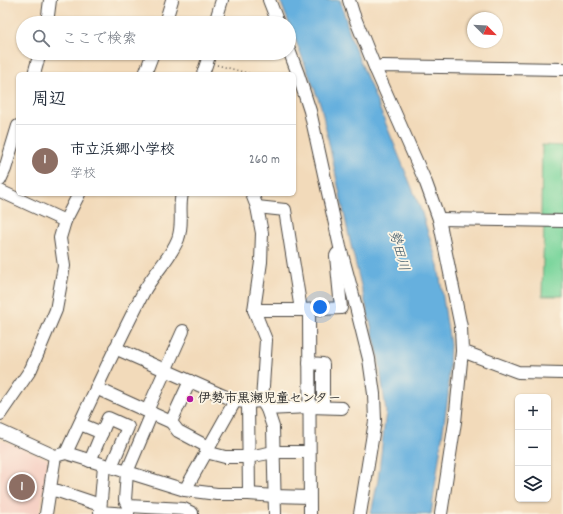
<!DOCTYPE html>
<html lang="ja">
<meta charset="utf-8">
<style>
:root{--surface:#fff;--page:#f2f2f3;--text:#1f2937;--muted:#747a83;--line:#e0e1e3;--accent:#b5179e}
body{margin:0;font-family:Dekko,"Klee One",sans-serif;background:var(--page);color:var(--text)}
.controls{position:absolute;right:12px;bottom:12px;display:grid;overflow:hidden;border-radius:6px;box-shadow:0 1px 3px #0004}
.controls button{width:36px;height:36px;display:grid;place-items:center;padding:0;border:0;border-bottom:1px solid var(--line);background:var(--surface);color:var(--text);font:20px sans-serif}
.compass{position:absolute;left:467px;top:12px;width:36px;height:36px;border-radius:50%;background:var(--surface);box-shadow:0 1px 3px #0004;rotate:114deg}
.you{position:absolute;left:320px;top:307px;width:14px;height:14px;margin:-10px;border:3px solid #fff;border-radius:50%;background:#1a73e8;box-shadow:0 0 0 6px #1a73e833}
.badge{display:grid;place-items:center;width:26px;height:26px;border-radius:50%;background:var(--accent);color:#fff;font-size:13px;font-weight:700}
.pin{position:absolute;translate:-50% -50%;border:2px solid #fff;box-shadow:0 1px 4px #0006}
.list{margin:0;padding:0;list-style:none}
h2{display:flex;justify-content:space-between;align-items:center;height:52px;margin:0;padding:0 16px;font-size:17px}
h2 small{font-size:13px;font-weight:400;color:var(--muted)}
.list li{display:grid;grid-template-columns:26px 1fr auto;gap:12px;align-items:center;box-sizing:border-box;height:72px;padding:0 16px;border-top:1px solid var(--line)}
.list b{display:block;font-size:15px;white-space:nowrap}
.list p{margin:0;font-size:13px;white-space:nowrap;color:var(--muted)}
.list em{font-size:13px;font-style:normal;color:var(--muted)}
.icon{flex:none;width:22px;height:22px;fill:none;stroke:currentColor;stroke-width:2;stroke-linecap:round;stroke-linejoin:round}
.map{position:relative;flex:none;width:563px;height:514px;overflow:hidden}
.search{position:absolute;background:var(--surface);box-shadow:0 1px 3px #0004;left:16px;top:16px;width:280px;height:44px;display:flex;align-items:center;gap:10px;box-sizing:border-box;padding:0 14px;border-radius:22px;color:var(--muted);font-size:15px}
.panel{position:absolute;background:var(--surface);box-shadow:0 1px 3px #0004;left:16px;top:72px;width:280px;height:124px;border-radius:6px}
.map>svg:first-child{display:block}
.built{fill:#f6d1c5}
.green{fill:#7cd69d;stroke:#548064}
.water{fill:#66b0de;stroke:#486e84}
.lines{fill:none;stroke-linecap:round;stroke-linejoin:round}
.minor-casing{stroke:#494540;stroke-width:14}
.path{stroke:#494540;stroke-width:1.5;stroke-dasharray:1 3;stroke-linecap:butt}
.minor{stroke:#fff;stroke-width:12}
.poi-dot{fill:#b5179e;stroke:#fcf5e5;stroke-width:1.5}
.labels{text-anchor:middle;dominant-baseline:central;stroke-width:3.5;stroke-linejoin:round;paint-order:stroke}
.poi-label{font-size:13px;font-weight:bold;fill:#2b2b2b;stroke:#fcf5e5;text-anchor:start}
.water-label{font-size:14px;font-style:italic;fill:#405a6a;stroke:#fcf5e5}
</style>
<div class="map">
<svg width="563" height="514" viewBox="0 0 563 514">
<rect width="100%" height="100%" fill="#fcf5e5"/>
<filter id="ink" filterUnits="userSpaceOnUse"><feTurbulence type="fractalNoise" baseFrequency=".025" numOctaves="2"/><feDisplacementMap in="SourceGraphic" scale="8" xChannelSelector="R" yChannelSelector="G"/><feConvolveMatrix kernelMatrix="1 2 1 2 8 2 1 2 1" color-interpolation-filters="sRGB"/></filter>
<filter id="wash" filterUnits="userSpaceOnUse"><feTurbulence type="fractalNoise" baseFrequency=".012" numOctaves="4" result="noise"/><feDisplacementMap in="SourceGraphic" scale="16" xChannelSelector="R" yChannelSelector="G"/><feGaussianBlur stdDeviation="0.9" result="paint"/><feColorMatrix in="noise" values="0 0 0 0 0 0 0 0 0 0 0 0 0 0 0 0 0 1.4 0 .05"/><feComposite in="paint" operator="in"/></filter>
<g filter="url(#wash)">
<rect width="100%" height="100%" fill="#f2daba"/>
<!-- built -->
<path class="built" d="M0,439L48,459L40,514H0Z"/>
<!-- green -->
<g class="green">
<path d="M542,145L563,146V218H541Z"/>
<path d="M544,223H563V296H542Z"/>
</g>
<!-- water -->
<path class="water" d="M280,0H340L352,41L421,210L438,265L450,344L448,396L431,514H371L378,480L386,411L378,354L350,241L321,106Z"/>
</g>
<g filter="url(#ink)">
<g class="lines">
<!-- minor casing -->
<g class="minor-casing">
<g id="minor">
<path d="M269,0L278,23"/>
<path d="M349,0L353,13L376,70L426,183L439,219L461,327L462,351L455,422L441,514"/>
<path d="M47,23L50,0"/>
<path d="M165,23L172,0"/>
<path d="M215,23L222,0"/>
<path d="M289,50L298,74L310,111L340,247L353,295L369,359L374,394L375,421L360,514"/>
<path d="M376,70L382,66L563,69"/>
<path d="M34,74L40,53"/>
<path d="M145,74L153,53"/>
<path d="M203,74L210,53"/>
<path d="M0,180L5,169L18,126"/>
<path d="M0,191L65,221"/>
<path d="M252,194L257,207L262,233L261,262L254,310L266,340L262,401L267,409L273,427L275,514"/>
<path d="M257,207L285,210L301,310"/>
<path d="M439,219L563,221"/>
<path d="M254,310H301L341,308L336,256L337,254"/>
<path d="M309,310L310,514"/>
<path d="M115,348L235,401L248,402L262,401"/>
<path d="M462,351L518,372L563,373"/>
<path d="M309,363L323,364V407"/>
<path d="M96,388L171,422L178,431L208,447"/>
<path d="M248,402L249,494"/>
<path d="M267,409L309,407L342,408"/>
<path d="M147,411L183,331"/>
<path d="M0,414L31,369L56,310L64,266L60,238L65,221L79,194"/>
<path d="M171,422L190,381"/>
<path d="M80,424L102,433"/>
<path d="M0,431L55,456L66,453L185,490L217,494H249L274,496L309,497"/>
<path d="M206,452L225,457H248L274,452H309"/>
<path d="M66,453C91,399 116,346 143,293C153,274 170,259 178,239C184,222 178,210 182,194"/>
<path d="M90,461L108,418L128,427L111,467"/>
<path d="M104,465L100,512L128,514V506L125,500L127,472L152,413"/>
<path d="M50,490L58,491L100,505"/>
<path d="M185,490L235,401"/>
<path d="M128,506L184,509L192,513V514"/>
<path d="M46,514L55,456"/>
</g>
</g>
<!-- path -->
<path class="path" d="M217,65L251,74"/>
<!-- minor -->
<use href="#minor" class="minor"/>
</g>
</g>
<!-- markers -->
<circle class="poi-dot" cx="190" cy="399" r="4"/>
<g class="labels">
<!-- poi labels -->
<g class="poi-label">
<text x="198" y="399">伊勢市黒瀬児童センター</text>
</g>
<!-- water labels -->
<g class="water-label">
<text transform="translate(398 251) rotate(75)">勢田川</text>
</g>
</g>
</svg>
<div class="controls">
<button>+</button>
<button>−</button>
<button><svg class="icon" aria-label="layers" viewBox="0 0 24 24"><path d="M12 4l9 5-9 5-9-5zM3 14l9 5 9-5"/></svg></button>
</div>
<svg class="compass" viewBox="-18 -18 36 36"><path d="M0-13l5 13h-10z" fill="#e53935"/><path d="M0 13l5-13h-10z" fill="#747a83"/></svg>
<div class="you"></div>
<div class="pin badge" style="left:22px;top:487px;background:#8d6e63">1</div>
<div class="search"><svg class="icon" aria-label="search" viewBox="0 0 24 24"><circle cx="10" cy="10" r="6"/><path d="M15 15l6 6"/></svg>ここで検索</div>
<section class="panel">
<h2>周辺<small></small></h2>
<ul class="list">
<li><span class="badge" style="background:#8d6e63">1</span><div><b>市立浜郷小学校</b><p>学校</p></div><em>260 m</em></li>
</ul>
</section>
</div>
